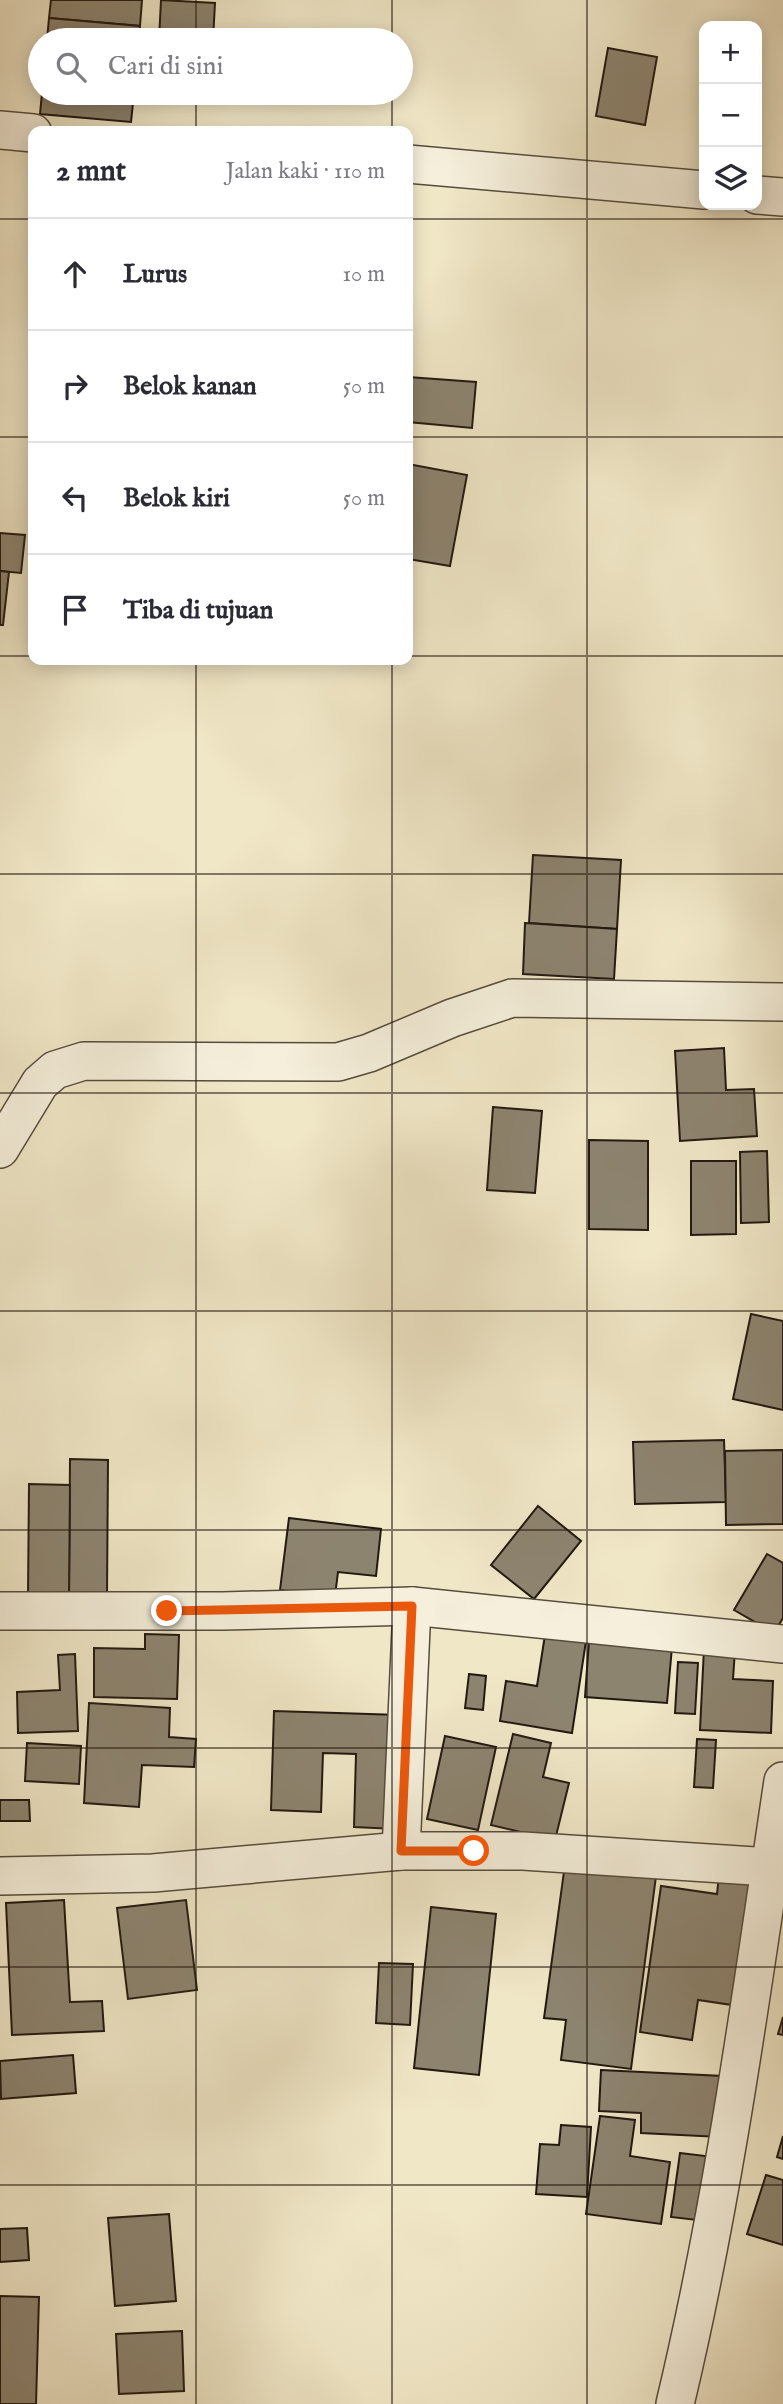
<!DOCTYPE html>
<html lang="id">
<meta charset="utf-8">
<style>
:root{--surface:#fff;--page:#f7f7f7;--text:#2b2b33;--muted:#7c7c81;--line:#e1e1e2}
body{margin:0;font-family:"IM FELL English",serif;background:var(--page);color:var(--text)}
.controls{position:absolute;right:21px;top:21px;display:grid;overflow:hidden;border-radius:14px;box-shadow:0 4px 18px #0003}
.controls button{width:63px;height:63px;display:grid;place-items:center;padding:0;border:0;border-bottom:2px solid var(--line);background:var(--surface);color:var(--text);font:35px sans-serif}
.stop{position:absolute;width:21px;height:21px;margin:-16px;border:5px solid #ea580c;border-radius:50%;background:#fff}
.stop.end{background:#ea580c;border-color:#fff;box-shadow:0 2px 7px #0008}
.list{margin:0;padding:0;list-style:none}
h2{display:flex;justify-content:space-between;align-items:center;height:91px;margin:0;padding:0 28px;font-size:30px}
h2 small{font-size:23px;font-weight:400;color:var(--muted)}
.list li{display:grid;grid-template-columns:46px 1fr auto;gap:21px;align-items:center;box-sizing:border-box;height:112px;padding:0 28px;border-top:2px solid var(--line)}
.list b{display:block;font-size:26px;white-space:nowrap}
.list em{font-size:23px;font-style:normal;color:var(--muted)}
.icon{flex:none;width:38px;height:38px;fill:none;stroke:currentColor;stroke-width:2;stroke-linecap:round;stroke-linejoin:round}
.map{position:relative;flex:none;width:783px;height:2404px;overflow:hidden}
.search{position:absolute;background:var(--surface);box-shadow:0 4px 18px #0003;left:28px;top:28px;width:385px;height:77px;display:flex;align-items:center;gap:18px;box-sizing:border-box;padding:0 24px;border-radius:38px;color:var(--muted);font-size:26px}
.panel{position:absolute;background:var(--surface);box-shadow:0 4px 18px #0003;left:28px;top:126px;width:385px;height:539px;border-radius:14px}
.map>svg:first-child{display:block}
.building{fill:#8d8470;stroke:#221911;stroke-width:2}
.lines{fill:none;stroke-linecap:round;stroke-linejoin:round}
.minor-casing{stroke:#564c3e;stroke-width:40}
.minor{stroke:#f5efdb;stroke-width:37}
.route{stroke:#ea580c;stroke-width:9}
.grid{fill:none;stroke:#221911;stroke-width:2;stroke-opacity:0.55}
</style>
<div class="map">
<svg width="783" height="2404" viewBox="0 0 783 2404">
<rect width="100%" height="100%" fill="#f0e7c7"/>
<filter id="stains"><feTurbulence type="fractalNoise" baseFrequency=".00286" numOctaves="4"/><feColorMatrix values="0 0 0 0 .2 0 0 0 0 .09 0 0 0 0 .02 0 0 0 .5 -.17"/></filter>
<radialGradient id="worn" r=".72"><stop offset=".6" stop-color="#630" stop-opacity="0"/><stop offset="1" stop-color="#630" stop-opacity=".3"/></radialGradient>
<!-- building -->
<g class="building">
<path d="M51,0H142L140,26L49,18Z"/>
<path d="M161,0L215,3L213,40H159Z"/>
<path d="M49,18L140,26L139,40H47Z"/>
<path d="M608,48L657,57L645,125L596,116Z"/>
<path d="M42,93H134L131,122L40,114Z"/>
<path d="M156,93H211L210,103L156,100Z"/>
<path d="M408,377L476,382L472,428L408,422Z"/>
<path d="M408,464L467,475L450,566L408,559Z"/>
<path d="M0,533L25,535L21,573L0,571Z"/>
<path d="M0,571L9,572L3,625H0Z"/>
<path d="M533,855L621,860L617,929L529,923Z"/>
<path d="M525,923L617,929L614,979L523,974Z"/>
<path d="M724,1048L726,1090L754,1089L757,1136L680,1141L675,1051Z"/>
<path d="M493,1107L542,1111L535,1193L487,1190Z"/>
<path d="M589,1140L648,1141V1230L589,1229Z"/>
<path d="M767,1151L769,1222L741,1223L740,1152Z"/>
<path d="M691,1161H736V1234L691,1235Z"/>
<path d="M751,1314L783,1321V1410L733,1399Z"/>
<path d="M724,1440L726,1502L635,1504L633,1442Z"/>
<path d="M783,1450V1524L726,1525L725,1451Z"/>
<path d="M70,1459L108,1460L107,1596L69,1595Z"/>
<path d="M29,1484L70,1485L69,1595H28Z"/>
<path d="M538,1506L581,1541L534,1599L491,1565Z"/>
<path d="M289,1518L381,1529L376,1576L338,1572L335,1596L280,1590Z"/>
<path d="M767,1554L783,1563V1618L774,1633L734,1610Z"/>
<path d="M145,1634L179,1635L177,1699L94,1697V1648L145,1649Z"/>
<path d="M545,1635L586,1641L572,1733L500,1721L506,1681L537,1686Z"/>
<path d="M589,1641L672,1647L667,1703L585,1697Z"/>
<path d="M704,1648L735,1650L733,1679L773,1681L771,1733L700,1730Z"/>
<path d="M75,1654L78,1731L18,1733L17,1692L60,1690L58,1655Z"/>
<path d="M678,1662L698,1663L695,1714L675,1713Z"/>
<path d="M469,1674L486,1676L483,1710L465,1708Z"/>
<path d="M89,1703L170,1708L169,1737L196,1739L194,1767L142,1765L139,1807L84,1803Z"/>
<path d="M274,1711L400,1715L396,1829L354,1827L356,1754L323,1753L321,1812L271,1810Z"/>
<path d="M513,1734L551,1743L543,1777L569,1783L555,1840L491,1825Z"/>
<path d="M445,1736L496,1747L478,1830L427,1819Z"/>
<path d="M697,1739L716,1740L713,1788L694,1787Z"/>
<path d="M27,1743L81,1746L79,1784L25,1781Z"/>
<path d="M0,1800H29L30,1821H0Z"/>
<path d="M565,1864L656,1876L631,2069L561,2060L566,2020L544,2018Z"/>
<path d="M719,1875L756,1880L739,2006L698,2000L692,2040L640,2032L661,1886L717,1894Z"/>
<path d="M64,1900L70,2002L102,2001L104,2031L12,2035L6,1903Z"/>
<path d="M186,1900L197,1990L128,1999L117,1908Z"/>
<path d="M431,1907L496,1914L479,2075L414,2068Z"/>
<path d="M379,1963L413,1964L410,2025L376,2023Z"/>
<path d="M783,2017V2035L778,2034Z"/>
<path d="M73,2055L76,2093L1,2099L0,2061Z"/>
<path d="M601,2070L723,2076L720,2137L641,2133V2113L599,2111Z"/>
<path d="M600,2116L635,2120L630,2156L670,2162L661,2224L586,2214Z"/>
<path d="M561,2125L591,2127L587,2197L536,2194L540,2144L559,2145Z"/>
<path d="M783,2136V2159L777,2157Z"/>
<path d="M680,2153L714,2157L705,2221L671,2217Z"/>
<path d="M766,2175L783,2180V2245L747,2234Z"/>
<path d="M169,2214L176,2301L115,2306L108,2218Z"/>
<path d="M27,2228L29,2260L0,2262V2229Z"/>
<path d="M0,2296L39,2297L36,2404H0Z"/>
<path d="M182,2331L184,2391L119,2394L116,2334Z"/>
</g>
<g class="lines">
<!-- minor casing -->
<g class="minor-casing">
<g id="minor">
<path d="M0,130L33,133"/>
<path d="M408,164L704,190"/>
<path d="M757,195L783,197"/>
<path d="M0,1149L40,1083L55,1070L84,1061L338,1062L369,1053L452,1018L512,998L783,1002"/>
<path d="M0,1611H223L412,1606L783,1644"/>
<path d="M401,1851L412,1606"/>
<path d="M0,1876L153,1873L401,1851H523L770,1867"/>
<path d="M675,2404C724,2199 752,1989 783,1781"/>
</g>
</g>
<!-- minor -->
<use href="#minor" class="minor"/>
</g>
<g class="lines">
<!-- route -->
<path class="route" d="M167,1611L412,1606L401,1851H474"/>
</g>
<!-- grid -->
<path class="grid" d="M196,0V40M392,0V40M587,0V2404M196,93V131M392,93V131M0,219H33M408,219H783M0,437H33M408,437H783M0,656H33M408,656H783M196,660V2404M392,660V2404M0,874H783M0,1093H783M0,1311H783M0,1530H783M0,1748H783M0,1967H783M0,2185H783"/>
<rect width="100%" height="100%" filter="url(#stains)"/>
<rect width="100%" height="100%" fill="url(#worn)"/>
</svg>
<div class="controls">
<button>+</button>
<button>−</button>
<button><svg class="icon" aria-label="layers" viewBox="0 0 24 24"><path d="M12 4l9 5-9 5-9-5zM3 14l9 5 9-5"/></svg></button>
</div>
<div class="stop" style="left:474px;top:1851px"></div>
<div class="stop end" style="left:167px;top:1611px"></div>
<div class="search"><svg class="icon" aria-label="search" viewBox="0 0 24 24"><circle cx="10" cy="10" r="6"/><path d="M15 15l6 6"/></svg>Cari di sini</div>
<section class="panel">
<h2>2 mnt<small>Jalan kaki · 110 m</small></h2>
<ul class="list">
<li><svg class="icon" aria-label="ahead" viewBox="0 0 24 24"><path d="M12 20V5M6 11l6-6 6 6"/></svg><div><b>Lurus</b></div><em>10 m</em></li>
<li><svg class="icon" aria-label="right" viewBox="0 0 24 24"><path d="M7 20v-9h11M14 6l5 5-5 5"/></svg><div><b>Belok kanan</b></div><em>50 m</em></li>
<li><svg class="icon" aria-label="left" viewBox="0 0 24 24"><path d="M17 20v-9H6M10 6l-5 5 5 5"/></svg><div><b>Belok kiri</b></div><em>50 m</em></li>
<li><svg class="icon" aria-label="arrive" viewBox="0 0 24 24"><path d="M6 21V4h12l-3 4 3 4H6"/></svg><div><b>Tiba di tujuan</b></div></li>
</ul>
</section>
</div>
